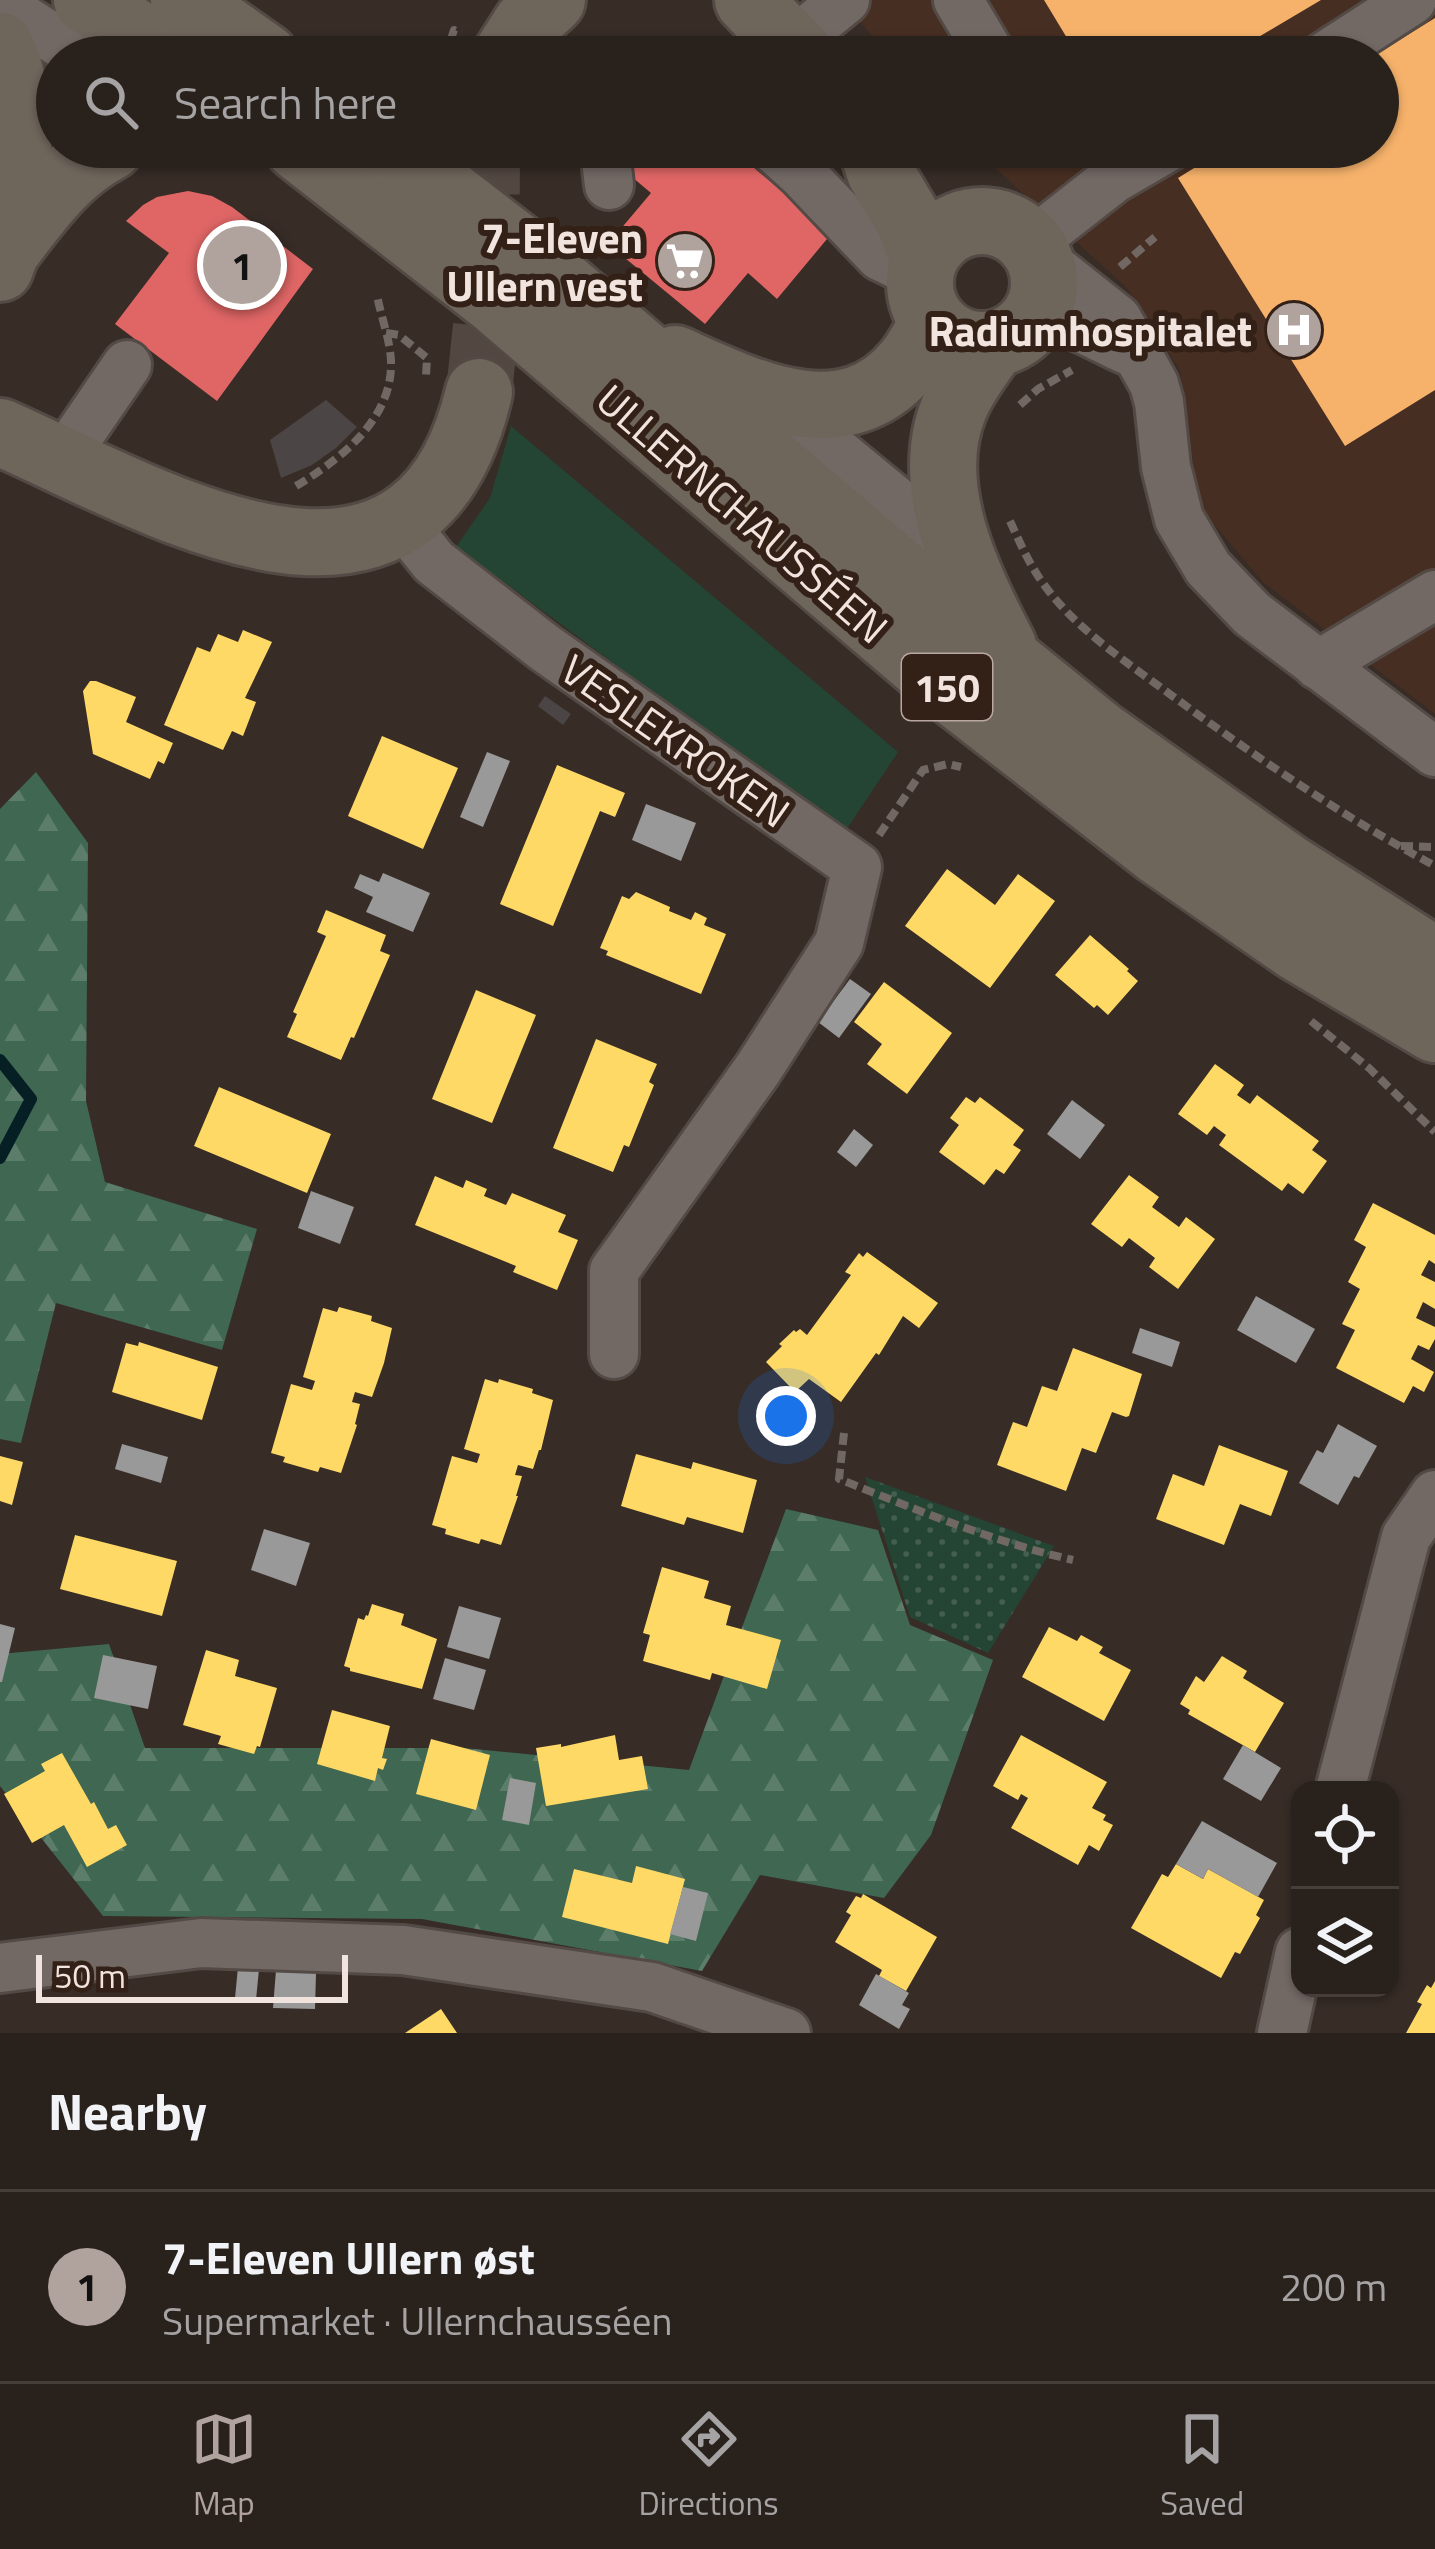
<!DOCTYPE html>
<meta charset="utf-8">
<style>
:root{--surface:#29211c;--page:#312925;--text:#f1f3f6;--muted:#a5a3a3;--line:#453e3b;--accent:#b0a39d}
body{margin:0;font-family:"Titillium Web",sans-serif;background:var(--page);color:var(--text)}
.controls{position:absolute;right:36px;bottom:36px;display:grid;overflow:hidden;border-radius:24px;box-shadow:0 3px 9px #0004}
.controls button{width:108px;height:108px;display:grid;place-items:center;padding:0;border:0;border-bottom:3px solid var(--line);background:var(--surface);color:var(--text);font:60px sans-serif}
.scale{position:absolute;left:36px;bottom:30px;width:312px;box-sizing:border-box;padding-left:12px;border:6px solid #f1e3dd;border-top:0;font-size:33px;line-height:42px;white-space:nowrap;color:#f1e3dd;-webkit-text-stroke:9px #332016;paint-order:stroke}
.you{position:absolute;left:786px;top:1416px;width:42px;height:42px;margin:-30px;border:9px solid #fff;border-radius:50%;background:#1a73e8;box-shadow:0 0 0 18px #1a73e833}
.badge{display:grid;place-items:center;width:78px;height:78px;border-radius:50%;background:var(--accent);color:#111;font-size:39px;font-weight:700}
.pin{position:absolute;translate:-50% -50%;border:6px solid #fff;box-shadow:0 3px 12px #0006}
.list{margin:0;padding:0;list-style:none}
h2{display:flex;justify-content:space-between;align-items:center;height:156px;margin:0;padding:0 48px;font-size:51px}
h2 small{font-size:39px;font-weight:400;color:var(--muted)}
.list li{display:grid;grid-template-columns:78px 1fr auto;gap:36px;align-items:center;box-sizing:border-box;height:192px;padding:0 48px;border-top:3px solid var(--line)}
.list b{display:block;font-size:45px;white-space:nowrap}
.list p{margin:0;font-size:39px;white-space:nowrap;color:var(--muted)}
.list em{font-size:39px;font-style:normal;color:var(--muted)}
.icon{flex:none;width:66px;height:66px;fill:none;stroke:currentColor;stroke-width:2;stroke-linecap:round;stroke-linejoin:round}
.map{position:relative;flex:none;width:1435px;height:2033px;overflow:hidden}
.search{position:absolute;background:var(--surface);box-shadow:0 3px 9px #0004;left:36px;right:36px;top:36px;height:132px;display:flex;align-items:center;gap:30px;box-sizing:border-box;padding:0 42px;border-radius:66px;color:var(--muted);font-size:45px}
.sheet{height:348px;background:var(--surface)}
nav{display:flex;justify-content:space-around;align-items:center;box-sizing:border-box;height:168px;border-top:3px solid var(--line);background:var(--surface);font-size:33px;color:var(--muted)}
nav a{display:grid;justify-items:center;gap:6px}
nav .on{color:var(--accent)}
.map>svg:first-child{display:block}
.built{fill:#472e22}
.grass{fill:#244434}
.forest{fill:url(#forest-firs)}
.park{fill:url(#park-dots)}
.homes{fill:#ffd966}
.shops{fill:#e06666}
.health{fill:#f6b26b}
.industry{fill:#999}
.lines{fill:none;stroke-linecap:round;stroke-linejoin:round}
.stream{stroke:#051f25;stroke-width:12}
.building{fill:#4c4546}
.highway-tunnel{stroke:#534741;stroke-width:66;stroke-dasharray:66 33;stroke-linecap:butt}
.minor-casing{stroke:#544a45;stroke-width:54}
.highway-casing{stroke:#544a45;stroke-width:72}
.path{stroke:#716863;stroke-width:8;stroke-dasharray:12 6;stroke-linecap:butt}
.minor{stroke:#726965;stroke-width:48}
.highway{stroke:#6e655b;stroke-width:66}
.labels{text-anchor:middle;dominant-baseline:central;stroke-width:12;stroke-linejoin:round;paint-order:stroke}
.shield{fill:#332016;stroke:#b8a8a1;stroke-width:3}
.shield-label{font-size:39px;font-weight:bold;fill:#f1e3dd}
.poi-label{font-size:42px;font-weight:bold;fill:#f1e3dd;stroke:#332016;text-anchor:end}
.street-label{font-size:42px;fill:#f1e3dd;stroke:#332016}
</style>
<div class="map">
<svg width="1435" height="2033" viewBox="0 0 1435 2033">
<defs>
<pattern id="forest-firs" width="22" height="20" patternUnits="userSpaceOnUse" patternTransform="scale(3)"><rect width="22" height="20" fill="#3f6751"/><path d="M5 1l3.5 6h-7zM16 11l3.5 6h-7z" fill="#5b7d6a"/></pattern>
<pattern id="park-dots" width="8" height="8" patternUnits="userSpaceOnUse" patternTransform="scale(3)"><rect width="8" height="8" fill="#244434"/><path d="M2 2h.1M6 6h.1" fill="none" stroke="#445f51" stroke-width="1.8" stroke-linecap="round"/></pattern>
</defs>
<rect width="100%" height="100%" fill="#372c26"/>
<!-- built -->
<path class="built" d="M842,0H1435V714L1263,582L1200,508L1180,371L1127,288L972,147H1378V57H890Z"/>
<!-- grass -->
<path class="grass" d="M511,426L898,752L844,833L456,547L490,498Z"/>
<!-- forest -->
<g class="forest">
<path d="M36,772L88,843L86,1101L105,1182L257,1229L222,1350L56,1303L21,1443L0,1439V809Z"/>
<path d="M786,1509L878,1530L910,1625L993,1660L931,1835L884,1898L760,1875L702,1971L422,1919L103,1916L0,1786V1654L109,1644L145,1748H464L689,1770Z"/>
</g>
<!-- park -->
<path class="park" d="M865,1477L1054,1546L988,1653L910,1617Z"/>
<!-- homes -->
<g class="homes">
<path d="M243,630L272,642L245,698L256,702L243,736L232,731L223,750L164,725L197,647L210,652L218,634L238,642Z"/>
<path d="M90,681H96L136,697L126,722L173,743L164,764L158,761L150,779L93,754L83,691Z"/>
<path d="M382,736L458,768L423,849L348,816Z"/>
<path d="M557,765L625,793L615,817L600,811L553,926L500,904Z"/>
<path d="M947,869L995,905L1018,874L1055,901L990,988L905,926Z"/>
<path d="M636,892L670,907L669,911L691,920L695,912L707,918L704,925L726,934L701,994L606,955L608,951L600,948L622,896L629,899Z"/>
<path d="M326,910L386,935L380,951L390,955L354,1038L351,1037L341,1060L287,1037L297,1014L293,1012L326,936L317,932Z"/>
<path d="M1090,935L1129,969L1127,971L1138,981L1108,1015L1097,1005L1094,1008L1055,975Z"/>
<path d="M884,982L952,1033L907,1094L867,1064L882,1044L854,1022Z"/>
<path d="M476,990L536,1015L492,1123L432,1099Z"/>
<path d="M596,1039L657,1064L649,1082L654,1085L629,1147L624,1145L613,1172L553,1148Z"/>
<path d="M1215,1064L1244,1085L1237,1095L1250,1104L1257,1095L1319,1141L1312,1150L1327,1161L1303,1194L1288,1183L1282,1191L1219,1145L1226,1135L1214,1126L1207,1135L1178,1114Z"/>
<path d="M219,1087L331,1134L307,1193L194,1146Z"/>
<path d="M966,1097L975,1103L980,1097L1024,1130L1013,1145L1021,1150L1004,1174L996,1169L984,1185L939,1152L959,1125L950,1118Z"/>
<path d="M1129,1175L1159,1197L1152,1207L1179,1227L1186,1217L1215,1239L1178,1289L1149,1267L1155,1258L1129,1238L1122,1247L1091,1224Z"/>
<path d="M435,1176L463,1188L466,1180L487,1189L484,1196L506,1205L512,1193L566,1215L558,1232L578,1240L557,1290L513,1272L516,1266L415,1225Z"/>
<path d="M1373,1203L1435,1235V1264L1429,1260L1421,1275L1435,1282V1309L1423,1302L1416,1318L1435,1327V1339L1429,1350L1418,1345L1411,1359L1434,1372L1424,1392L1413,1386L1404,1403L1336,1368L1355,1330L1342,1324L1360,1289L1348,1282L1366,1247L1354,1240Z"/>
<path d="M867,1252L938,1303L919,1328L903,1316L879,1355L876,1353L841,1402L809,1379L795,1392L766,1362L782,1346L779,1344L794,1330L796,1332L800,1329L807,1335L851,1275L845,1272L859,1253L863,1257Z"/>
<path d="M339,1307L372,1316L371,1321L392,1328L384,1363L372,1397L355,1392L352,1402L360,1404L355,1424L357,1425L341,1473L320,1467L318,1472L283,1462L285,1457L271,1453L291,1384L312,1390L315,1381L303,1377L323,1308L337,1312Z"/>
<path d="M139,1342L218,1367L202,1420L112,1392L126,1343L138,1346Z"/>
<path d="M1073,1348L1142,1374L1129,1416L1126,1417L1112,1412L1096,1453L1082,1448L1066,1491L997,1465L1013,1422L1027,1427L1042,1386L1057,1391Z"/>
<path d="M485,1379L498,1383L499,1379L533,1389L532,1393L553,1400L541,1450H539L533,1469L518,1465L515,1475L522,1476L516,1496H518L501,1545L481,1539L479,1544L445,1534L446,1529L432,1525L452,1456L477,1463L480,1454L464,1449Z"/>
<path d="M1219,1445L1288,1471L1271,1516L1240,1504L1224,1545L1156,1519L1173,1474L1204,1486Z"/>
<path d="M636,1454L691,1469L693,1462L757,1480L743,1533L687,1517L684,1525L621,1506Z"/>
<path d="M0,1456L23,1462L12,1505L0,1501Z"/>
<path d="M75,1535L177,1561L162,1616L60,1589Z"/>
<path d="M662,1567L709,1581L704,1598L731,1606L726,1625L781,1640L767,1689L712,1673L710,1680L643,1661L650,1635L643,1633Z"/>
<path d="M372,1604L404,1614L401,1625L437,1639L422,1689L350,1671V1668L344,1666L358,1618L364,1620L366,1615L368,1616Z"/>
<path d="M1049,1627L1077,1641L1081,1635L1103,1647L1099,1653L1131,1670L1104,1721L1022,1677Z"/>
<path d="M206,1650L239,1660L235,1676L277,1688L260,1747L257,1746L254,1754L218,1744L221,1736L183,1725Z"/>
<path d="M1222,1656L1247,1671L1243,1678L1284,1703L1255,1752L1188,1714L1190,1710L1180,1704L1196,1676L1204,1682Z"/>
<path d="M332,1710L390,1726L382,1758L387,1759L383,1770L378,1768L375,1781L317,1764Z"/>
<path d="M615,1735L619,1760L642,1756L648,1789L546,1806L536,1748L561,1744V1747Z"/>
<path d="M1021,1735L1107,1782L1092,1808L1106,1815L1103,1820L1113,1825L1099,1851L1089,1845L1078,1865L1011,1828L1028,1798L1021,1794L1018,1800L993,1786Z"/>
<path d="M431,1739L490,1755L476,1810L416,1794Z"/>
<path d="M62,1753L91,1804L94,1802L108,1829L116,1825L127,1845L87,1867L64,1825L32,1843L4,1794L45,1771L41,1764Z"/>
<path d="M1176,1864L1203,1879L1208,1869L1264,1900L1256,1915L1260,1918L1240,1954L1235,1952L1221,1978L1131,1928L1162,1874L1168,1877Z"/>
<path d="M636,1866L685,1879L668,1944L562,1917L574,1869L632,1883Z"/>
<path d="M863,1894L937,1937L906,1991L879,1976L882,1970L835,1942L851,1915L846,1912L856,1896L861,1898Z"/>
<path d="M1435,1981V2033H1406L1422,2004L1417,2002L1427,1985L1431,1988Z"/>
<path d="M441,2009L457,2033H405Z"/>
</g>
<!-- shops -->
<g class="shops">
<path d="M636,147H729L832,233L777,299L748,273L705,324L608,244L651,193L620,167Z"/>
<path d="M188,191L212,196L232,207L313,269L217,401L115,324L169,253L126,221L143,205L157,197Z"/>
</g>
<!-- health -->
<g class="health">
<path d="M1044,0H1321L1225,57H1037L1067,38Z"/>
<path d="M1435,18V390L1345,446L1178,178L1228,147H1378V57H1372Z"/>
</g>
<!-- industry -->
<g class="industry">
<path d="M487,752L510,761L483,827L460,817Z"/>
<path d="M646,804L696,823L681,861L632,840Z"/>
<path d="M383,873L430,893L413,932L366,912L373,897L354,888L360,874L379,882Z"/>
<path d="M850,979L871,994L839,1038L818,1022Z"/>
<path d="M1072,1100L1105,1125L1080,1159L1047,1134Z"/>
<path d="M854,1129L873,1145L856,1167L837,1152Z"/>
<path d="M311,1191L354,1207L340,1244L298,1228Z"/>
<path d="M1256,1296L1315,1329L1296,1363L1237,1330Z"/>
<path d="M1140,1328L1180,1342L1172,1367L1132,1353Z"/>
<path d="M1338,1424L1377,1446L1359,1478L1354,1476L1338,1505L1299,1483L1317,1450L1323,1453Z"/>
<path d="M122,1444L168,1457L161,1483L115,1469Z"/>
<path d="M264,1529L310,1543L296,1586L251,1570Z"/>
<path d="M459,1606L501,1618L489,1659L447,1647Z"/>
<path d="M0,1624L15,1628L2,1682H0Z"/>
<path d="M103,1655L157,1666L148,1709L94,1698Z"/>
<path d="M445,1658L486,1670L474,1710L433,1699Z"/>
<path d="M1243,1745L1281,1768L1261,1801L1223,1779Z"/>
<path d="M510,1778L536,1783L529,1825L502,1820Z"/>
<path d="M1202,1821L1277,1863L1258,1897L1208,1869L1203,1879L1176,1864Z"/>
<path d="M683,1887L708,1893L696,1941L670,1934Z"/>
<path d="M238,1967L259,1969L256,2000L235,1998Z"/>
<path d="M276,1970L316,1973L315,2009L273,2008Z"/>
<path d="M876,1974L909,1993L902,2005L910,2009L899,2029L859,2005Z"/>
</g>
<g class="lines">
<!-- stream -->
<path class="stream" d="M0,1060L31,1099L0,1158"/>
</g>
<!-- building -->
<g class="building">
<path d="M326,400L357,427L336,448L312,465L281,478L270,440Z"/>
<path d="M545,696L571,714L563,725L538,706Z"/>
</g>
<g class="lines">
<!-- highway-tunnel -->
<path class="highway-tunnel" d="M479,392L486,326L487,147"/>
<!-- minor casing -->
<g class="minor-casing">
<g id="minor">
<path d="M958,0L992,57"/>
<path d="M0,4L82,57"/>
<path d="M791,44L845,0"/>
<path d="M1324,57L1412,0"/>
<path d="M608,147L606,159L609,185"/>
<path d="M772,147L800,172L880,256L920,275"/>
<path d="M1030,244L1113,179L1168,147"/>
<path d="M1039,257L1117,319L1144,366L1154,384L1159,402L1166,467L1179,519L1208,568L1252,614L1435,752"/>
<path d="M1033,319C1067,315 1097,337 1127,350"/>
<path d="M770,397L913,515L962,564"/>
<path d="M69,464L79,435L127,365"/>
<path d="M401,521L434,562L545,648L857,867L839,943L758,1069L614,1271V1354"/>
<path d="M1318,665L1435,595"/>
<path d="M1340,1790L1406,1537L1435,1495"/>
<path d="M0,1968L201,1943L403,1950L652,1987L786,2033"/>
<path d="M1282,2033L1300,1952"/>
</g>
</g>
<!-- highway casing -->
<g class="highway-casing">
<g id="highway">
<path d="M87,0L171,57"/>
<path d="M184,0L265,57"/>
<path d="M748,0L803,57"/>
<path d="M0,46C4,57 11,69 12,81C22,137 21,216 0,268"/>
<path d="M505,57L526,24L552,0"/>
<path d="M298,147L493,299L952,691L1158,851L1298,948L1435,1029"/>
<path d="M388,147L518,247L903,575L1099,734L1287,867L1435,961"/>
<path d="M872,147L880,172L910,222L923,259"/>
<circle cx="982" cy="283" r="62"/>
<path d="M7,250C37,211 65,170 110,147"/>
<path d="M993,345C979,365 963,385 954,408C922,485 967,578 1003,646"/>
<path d="M675,359C749,392 844,441 908,363C918,351 925,336 933,323"/>
<path d="M0,432C158,502 416,660 479,392"/>
</g>
</g>
<!-- path -->
<g class="path">
<path d="M445,57L454,30L461,33"/>
<path d="M1120,267L1155,237"/>
<path d="M386,333L399,335L427,358L426,376"/>
<path d="M1020,405L1038,389L1072,370"/>
<path d="M296,486C341,459 393,419 391,361C390,339 381,317 377,295"/>
<path d="M1010,521C1020,543 1030,566 1045,586C1077,630 1128,663 1171,695C1256,757 1342,816 1435,866"/>
<path d="M879,835L923,770L948,764L961,767"/>
<path d="M1401,846L1435,847"/>
<path d="M1311,1021L1369,1068L1435,1132"/>
<path d="M844,1433L839,1479C915,1509 993,1542 1073,1560"/>
</g>
<!-- minor -->
<use href="#minor" class="minor"/>
<!-- highway -->
<use href="#highway" class="highway"/>
</g>
<!-- icons -->
<defs>
<g id="supermarket-disc" transform="scale(3)"><circle r="9.5" fill="#b0a39d" stroke="#332016"/><path d="M-6-5.5h2.5l.6 2H6L4.5 2H-2.5L-4.4-4H-6ZM-1.5 3.2a1.3 1.3 0 1 0 .1 0ZM3 3.2a1.3 1.3 0 1 0 .1 0Z" fill="#fff"/></g>
<g id="hospital-disc" transform="scale(3)"><circle r="9.5" fill="#b0a39d" stroke="#332016"/><path d="M-5-5h3v3.5h4V-5h3V5h-3V1.5h-4V5h-3Z" fill="#fff"/></g>
</defs>
<g fill-rule="evenodd">
<use href="#supermarket-disc" x="685" y="261"/>
<use href="#hospital-disc" x="1294" y="330"/>
</g>
<g class="labels">
<!-- shield labels -->
<rect class="shield" x="902" y="654" width="90" height="66" rx="9"/>
<g class="shield-label">
<text x="947" y="687">150</text>
</g>
<!-- poi labels -->
<g class="poi-label">
<text x="643" y="237">7-Eleven<tspan x="643" dy="48">Ullern vest</tspan></text>
<text x="1252" y="330">Radiumhospitalet</text>
</g>
<!-- street labels -->
<g class="street-label">
<text transform="translate(743 513) rotate(41)">ULLERNCHAUSSÉEN</text>
<text transform="translate(676 740) rotate(35)">VESLEKROKEN</text>
</g>
</g>
</svg>
<div class="controls">
<button><svg class="icon" aria-label="locate" viewBox="0 0 24 24"><circle cx="12" cy="12" r="6"/><path d="M12 2v4M12 18v4M2 12h4M18 12h4"/></svg></button>
<button><svg class="icon" aria-label="layers" viewBox="0 0 24 24"><path d="M12 4l9 5-9 5-9-5zM3 14l9 5 9-5"/></svg></button>
</div>
<div class="scale">50 m</div>
<div class="you"></div>
<div class="pin badge" style="left:242px;top:265px">1</div>
<div class="search"><svg class="icon" aria-label="search" viewBox="0 0 24 24"><circle cx="10" cy="10" r="6"/><path d="M15 15l6 6"/></svg>Search here</div>
</div>
<section class="sheet">
<h2>Nearby<small></small></h2>
<ul class="list">
<li><span class="badge">1</span><div><b>7-Eleven Ullern øst</b><p>Supermarket · Ullernchausséen</p></div><em>200 m</em></li>
</ul>
</section>
<nav>
<a class="on"><svg class="icon" aria-label="map" viewBox="0 0 24 24"><path d="M3 6l6-2 6 2 6-2v14l-6 2-6-2-6 2zM9 4v14M15 6v14"/></svg>Map</a>
<a><svg class="icon" aria-label="directions" viewBox="0 0 24 24"><path d="M12 3l9 9-9 9-9-9zM9 14v-3h6M13 9l2 2-2 2"/></svg>Directions</a>
<a><svg class="icon" aria-label="saved" viewBox="0 0 24 24"><path d="M7 4h10v16l-5-4-5 4z"/></svg>Saved</a>
</nav>
